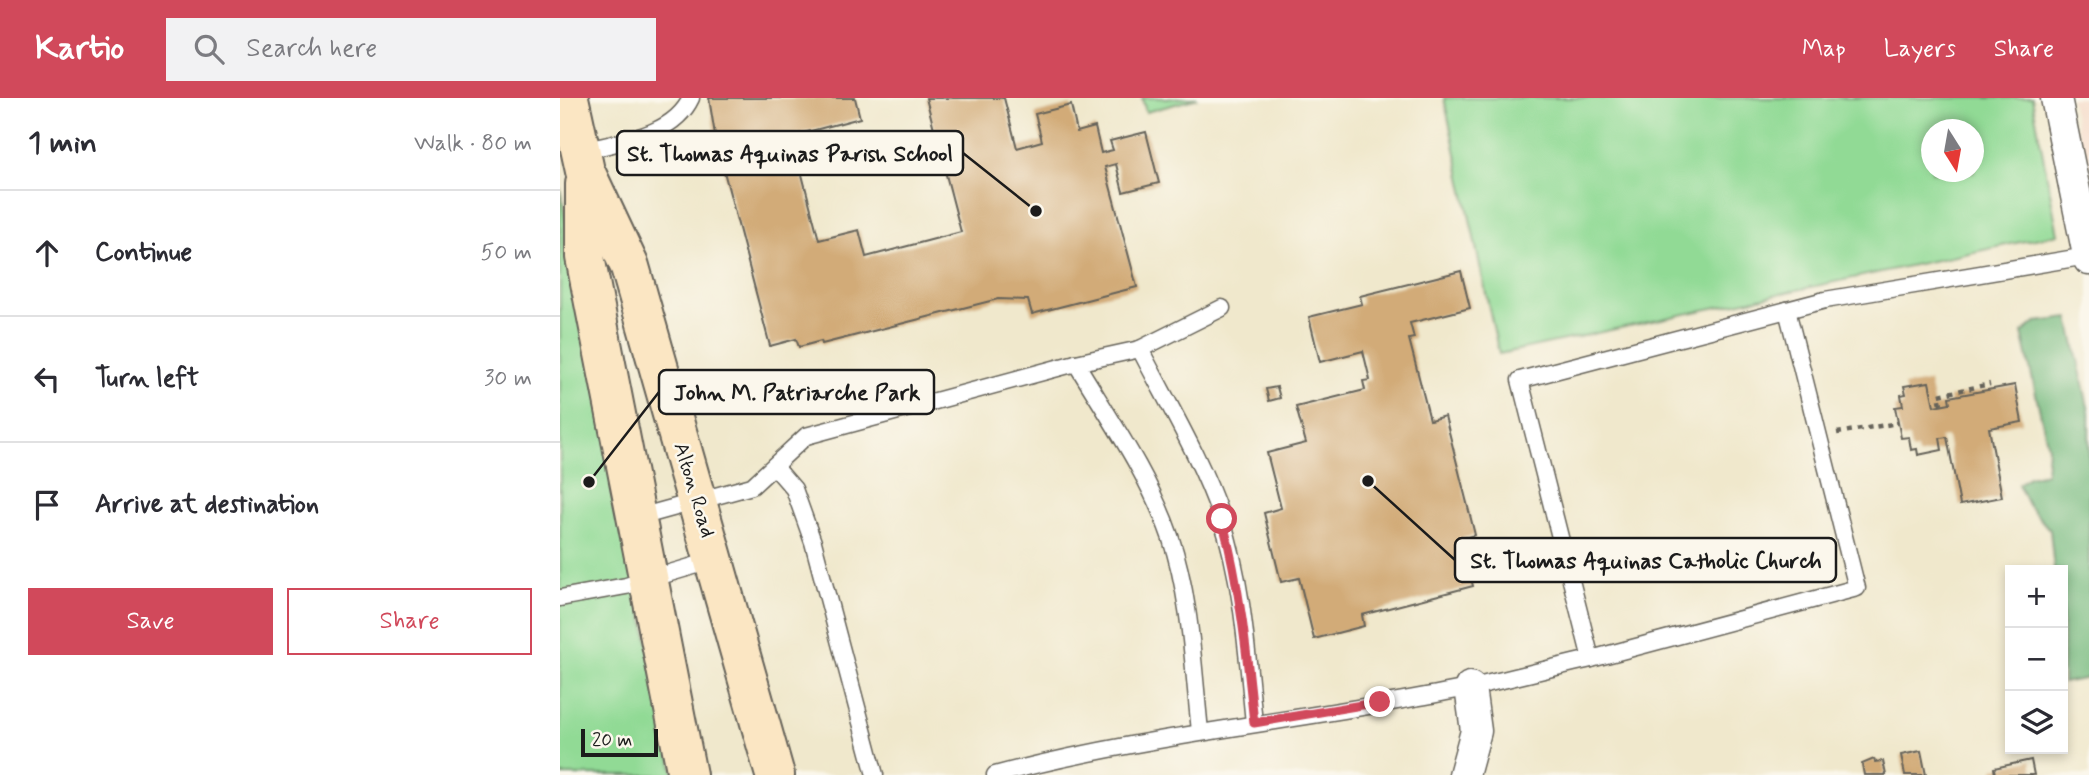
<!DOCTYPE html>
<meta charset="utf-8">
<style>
:root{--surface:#fff;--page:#f2f2f3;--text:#2b2b33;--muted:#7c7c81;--line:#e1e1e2;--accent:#d1495b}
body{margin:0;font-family:Mynerve,sans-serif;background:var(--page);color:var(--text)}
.controls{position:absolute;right:21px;bottom:21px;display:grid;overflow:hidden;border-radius:0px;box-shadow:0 4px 10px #0003}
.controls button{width:63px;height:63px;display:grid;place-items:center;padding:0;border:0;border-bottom:2px solid var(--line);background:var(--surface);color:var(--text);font:35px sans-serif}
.compass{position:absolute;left:1361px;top:21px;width:63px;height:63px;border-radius:50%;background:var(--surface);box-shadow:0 4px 10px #0003;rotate:169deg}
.scale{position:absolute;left:21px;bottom:18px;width:77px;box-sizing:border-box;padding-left:7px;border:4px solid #1c1c1c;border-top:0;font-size:19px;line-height:24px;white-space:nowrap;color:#1c1c1c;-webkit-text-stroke:5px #fbf7ec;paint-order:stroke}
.stop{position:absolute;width:21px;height:21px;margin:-16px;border:5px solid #d1495b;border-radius:50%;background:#fff}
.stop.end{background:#d1495b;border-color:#fff;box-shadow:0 2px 7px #0008}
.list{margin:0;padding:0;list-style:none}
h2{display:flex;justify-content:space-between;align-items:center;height:91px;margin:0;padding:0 28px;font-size:30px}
h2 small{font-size:23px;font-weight:400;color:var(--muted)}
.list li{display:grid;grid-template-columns:46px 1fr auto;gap:21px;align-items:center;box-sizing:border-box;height:126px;padding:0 28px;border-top:2px solid var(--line)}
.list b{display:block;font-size:26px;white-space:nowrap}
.list em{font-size:23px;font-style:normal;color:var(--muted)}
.actions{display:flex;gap:14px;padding:21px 28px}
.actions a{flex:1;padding:16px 0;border:2px solid var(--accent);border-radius:0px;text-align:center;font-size:24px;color:var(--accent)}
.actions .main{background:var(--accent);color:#fff}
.icon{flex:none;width:38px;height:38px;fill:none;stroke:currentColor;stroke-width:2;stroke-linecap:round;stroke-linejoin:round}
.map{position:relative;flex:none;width:1529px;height:677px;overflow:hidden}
header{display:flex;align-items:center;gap:42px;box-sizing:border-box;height:98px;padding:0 35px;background:var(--accent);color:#fff}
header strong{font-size:33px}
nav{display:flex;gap:38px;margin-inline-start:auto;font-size:24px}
.search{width:490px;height:63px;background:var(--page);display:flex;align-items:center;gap:18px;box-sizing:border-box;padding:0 24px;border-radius:0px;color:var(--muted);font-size:26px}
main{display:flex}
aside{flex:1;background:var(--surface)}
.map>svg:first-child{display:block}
.built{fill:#f4d3c0}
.green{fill:#91da95;stroke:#567b58;stroke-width:2;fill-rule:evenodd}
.forest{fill:#74ba7e;stroke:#486b4d;stroke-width:2}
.building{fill:#d2ab78}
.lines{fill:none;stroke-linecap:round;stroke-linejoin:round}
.lane-casing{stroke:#66635a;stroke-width:19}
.street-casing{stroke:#66635a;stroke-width:33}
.secondary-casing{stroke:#66635a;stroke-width:42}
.path{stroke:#66635a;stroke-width:4.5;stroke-dasharray:5 5;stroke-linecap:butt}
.lane{stroke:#fff;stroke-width:16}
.street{stroke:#fff;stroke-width:30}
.secondary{stroke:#fbe6c3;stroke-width:38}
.route{stroke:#d1495b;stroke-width:9}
.labels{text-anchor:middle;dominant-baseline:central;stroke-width:5;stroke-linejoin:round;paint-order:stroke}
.street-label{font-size:21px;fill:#1c1c1c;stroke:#fbf7ec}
.leader{fill:none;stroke:#1c1c1c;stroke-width:2.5}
.callout-dot{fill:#1c1c1c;stroke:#fbf7ec;stroke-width:2.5}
.callout{fill:#fbf7ec;stroke:#1c1c1c;stroke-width:2.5}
.callout-label{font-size:23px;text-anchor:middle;font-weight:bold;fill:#1c1c1c}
</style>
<header>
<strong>Kartio</strong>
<div class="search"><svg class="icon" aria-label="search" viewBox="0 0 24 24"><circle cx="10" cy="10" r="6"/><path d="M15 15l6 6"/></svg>Search here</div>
<nav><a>Map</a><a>Layers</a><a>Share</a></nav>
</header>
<main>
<aside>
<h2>1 min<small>Walk · 80 m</small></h2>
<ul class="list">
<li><svg class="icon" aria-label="ahead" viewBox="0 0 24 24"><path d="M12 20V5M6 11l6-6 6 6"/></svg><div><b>Continue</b></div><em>50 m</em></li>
<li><svg class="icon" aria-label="left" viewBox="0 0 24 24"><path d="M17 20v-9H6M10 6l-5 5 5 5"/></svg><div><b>Turn left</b></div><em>30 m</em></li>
<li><svg class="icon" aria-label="arrive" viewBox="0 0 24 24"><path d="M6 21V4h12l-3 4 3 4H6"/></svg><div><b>Arrive at destination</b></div></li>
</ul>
<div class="actions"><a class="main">Save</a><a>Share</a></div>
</aside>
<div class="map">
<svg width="1529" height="677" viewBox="0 0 1529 677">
<rect width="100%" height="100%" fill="#fbf7ec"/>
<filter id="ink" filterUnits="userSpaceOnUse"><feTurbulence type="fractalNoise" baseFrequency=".0143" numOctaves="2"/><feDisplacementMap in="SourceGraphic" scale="14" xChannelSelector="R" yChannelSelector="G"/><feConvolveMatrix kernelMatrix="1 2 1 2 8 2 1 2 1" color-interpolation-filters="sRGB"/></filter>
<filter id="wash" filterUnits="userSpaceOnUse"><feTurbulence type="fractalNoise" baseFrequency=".00686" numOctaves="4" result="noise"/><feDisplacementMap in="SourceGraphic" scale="28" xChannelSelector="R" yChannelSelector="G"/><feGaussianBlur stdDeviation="1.57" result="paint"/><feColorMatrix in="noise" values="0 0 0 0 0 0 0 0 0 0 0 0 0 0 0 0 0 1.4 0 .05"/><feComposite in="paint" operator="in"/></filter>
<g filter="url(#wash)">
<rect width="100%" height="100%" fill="#f0e8cc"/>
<!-- built -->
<path class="built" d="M1511,0H1529V89L1528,84Z"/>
<!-- green -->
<g class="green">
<path d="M582,0H638L586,14Z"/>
<path d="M884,0H1472L1498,136L939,256ZM1372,32H1414V74H1372Z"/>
<path d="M0,90L114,677H0Z"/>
</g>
<!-- forest -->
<path class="forest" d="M1509,220L1529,314V580L1503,585V472H1494L1490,432L1468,407L1458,386L1469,379L1486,375L1488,349L1462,235L1476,224Z"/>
<g id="blocks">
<!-- building -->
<g class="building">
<path d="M149,0H295L300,20L232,38L259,142L299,132L306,159L401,134L366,0H444L457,50L482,43L475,16L511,7L517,34L535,29L541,55L553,52L550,43L586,34L599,85L563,94L556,66L545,69L577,189L472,216L468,202L438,201L262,246L261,243L239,249L236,241L210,248L156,43Z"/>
<path d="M901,173L910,210L850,225L854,240L849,241L870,322L885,318L915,437L900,441L913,488L802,517L804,528L754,541L739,480L721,484L704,415L721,410L707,355L746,345L736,309L805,292L803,283L810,282L803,253L760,264L749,219L802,206L800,198Z"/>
<path d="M1369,284L1374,308L1390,305L1389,299L1455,287L1462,324L1429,330L1442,399L1400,407L1387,339L1380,340L1382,352L1358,357L1357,351L1351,352L1349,339L1341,340L1335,309L1343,308L1341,297L1346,296L1344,288Z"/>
<path d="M717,289L720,300L709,303L706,291Z"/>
<path d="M1361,653L1366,677H1345L1341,657Z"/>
<path d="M1314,661L1315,664L1323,663L1326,677H1304L1302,666Z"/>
<path d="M1471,662L1474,677H1435L1434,670Z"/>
</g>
</g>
</g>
<g filter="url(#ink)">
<use href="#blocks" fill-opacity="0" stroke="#66635a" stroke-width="2"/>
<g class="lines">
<!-- lane casing -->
<g class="lane-casing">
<g id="lane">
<path d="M20,54C59,43 113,39 131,0"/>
<path d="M580,251C608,306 641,360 661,419C683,485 687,556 694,625"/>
<path d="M516,265C549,320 589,377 610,438C631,500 633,569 640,633"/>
<path d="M214,368L234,391L253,444L315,677"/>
<path d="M76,420L192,388L246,338L516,265L580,251L662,210"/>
<path d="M0,500L66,488L154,462"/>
<path d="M1031,561L1297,490L1227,212"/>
<path d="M435,677C592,635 754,622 912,589C952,580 991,570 1031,561L960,282L1265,202L1527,158"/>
</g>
</g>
<!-- street casing -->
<g class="street-casing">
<g id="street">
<path d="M1496,0L1529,162"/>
<path d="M904,677L916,633L910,589"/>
</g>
</g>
<!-- secondary casing -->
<g class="secondary-casing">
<g id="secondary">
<path d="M9,0L25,73L70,169L215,677"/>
<path d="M25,86V159L127,677"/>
</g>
</g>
<!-- path -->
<g class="path">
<path d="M1381,306L1379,297L1430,286"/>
<path d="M1277,335L1338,325"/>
</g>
<!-- lane -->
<use href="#lane" class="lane"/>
<!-- street -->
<use href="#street" class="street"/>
<!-- secondary -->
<use href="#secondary" class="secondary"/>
</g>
</g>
<g class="lines" filter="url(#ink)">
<!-- route -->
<path class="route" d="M662,421C680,488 687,556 694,625L820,604"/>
</g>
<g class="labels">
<!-- street labels -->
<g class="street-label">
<text transform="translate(134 392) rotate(73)">Alton Road</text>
</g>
</g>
<!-- callouts -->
<path class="leader" d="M476 113L403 55M29 384L99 294M808 383L895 462"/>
<g class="callout-dot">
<circle cx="476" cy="113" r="7"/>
<circle cx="29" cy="384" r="7"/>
<circle cx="808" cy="383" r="7"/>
</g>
<g class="callout">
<rect x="57" y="33" width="346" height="44" rx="7"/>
<rect x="99" y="272" width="275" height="44" rx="7"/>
<rect x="895" y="440" width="381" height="44" rx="7"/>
</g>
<g class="callout-label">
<text x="230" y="63">St. Thomas Aquinas Parish School</text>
<text x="237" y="302">John M. Patriarche Park</text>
<text x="1086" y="470">St. Thomas Aquinas Catholic Church</text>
</g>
</svg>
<div class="controls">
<button>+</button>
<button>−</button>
<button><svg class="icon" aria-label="layers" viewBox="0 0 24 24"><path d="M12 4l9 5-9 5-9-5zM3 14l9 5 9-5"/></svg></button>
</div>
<svg class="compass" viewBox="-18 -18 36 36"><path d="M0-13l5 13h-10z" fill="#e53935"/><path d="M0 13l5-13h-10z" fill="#7c7c81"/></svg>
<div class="scale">20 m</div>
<div class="stop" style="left:662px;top:421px"></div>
<div class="stop end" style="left:820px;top:604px"></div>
</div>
</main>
